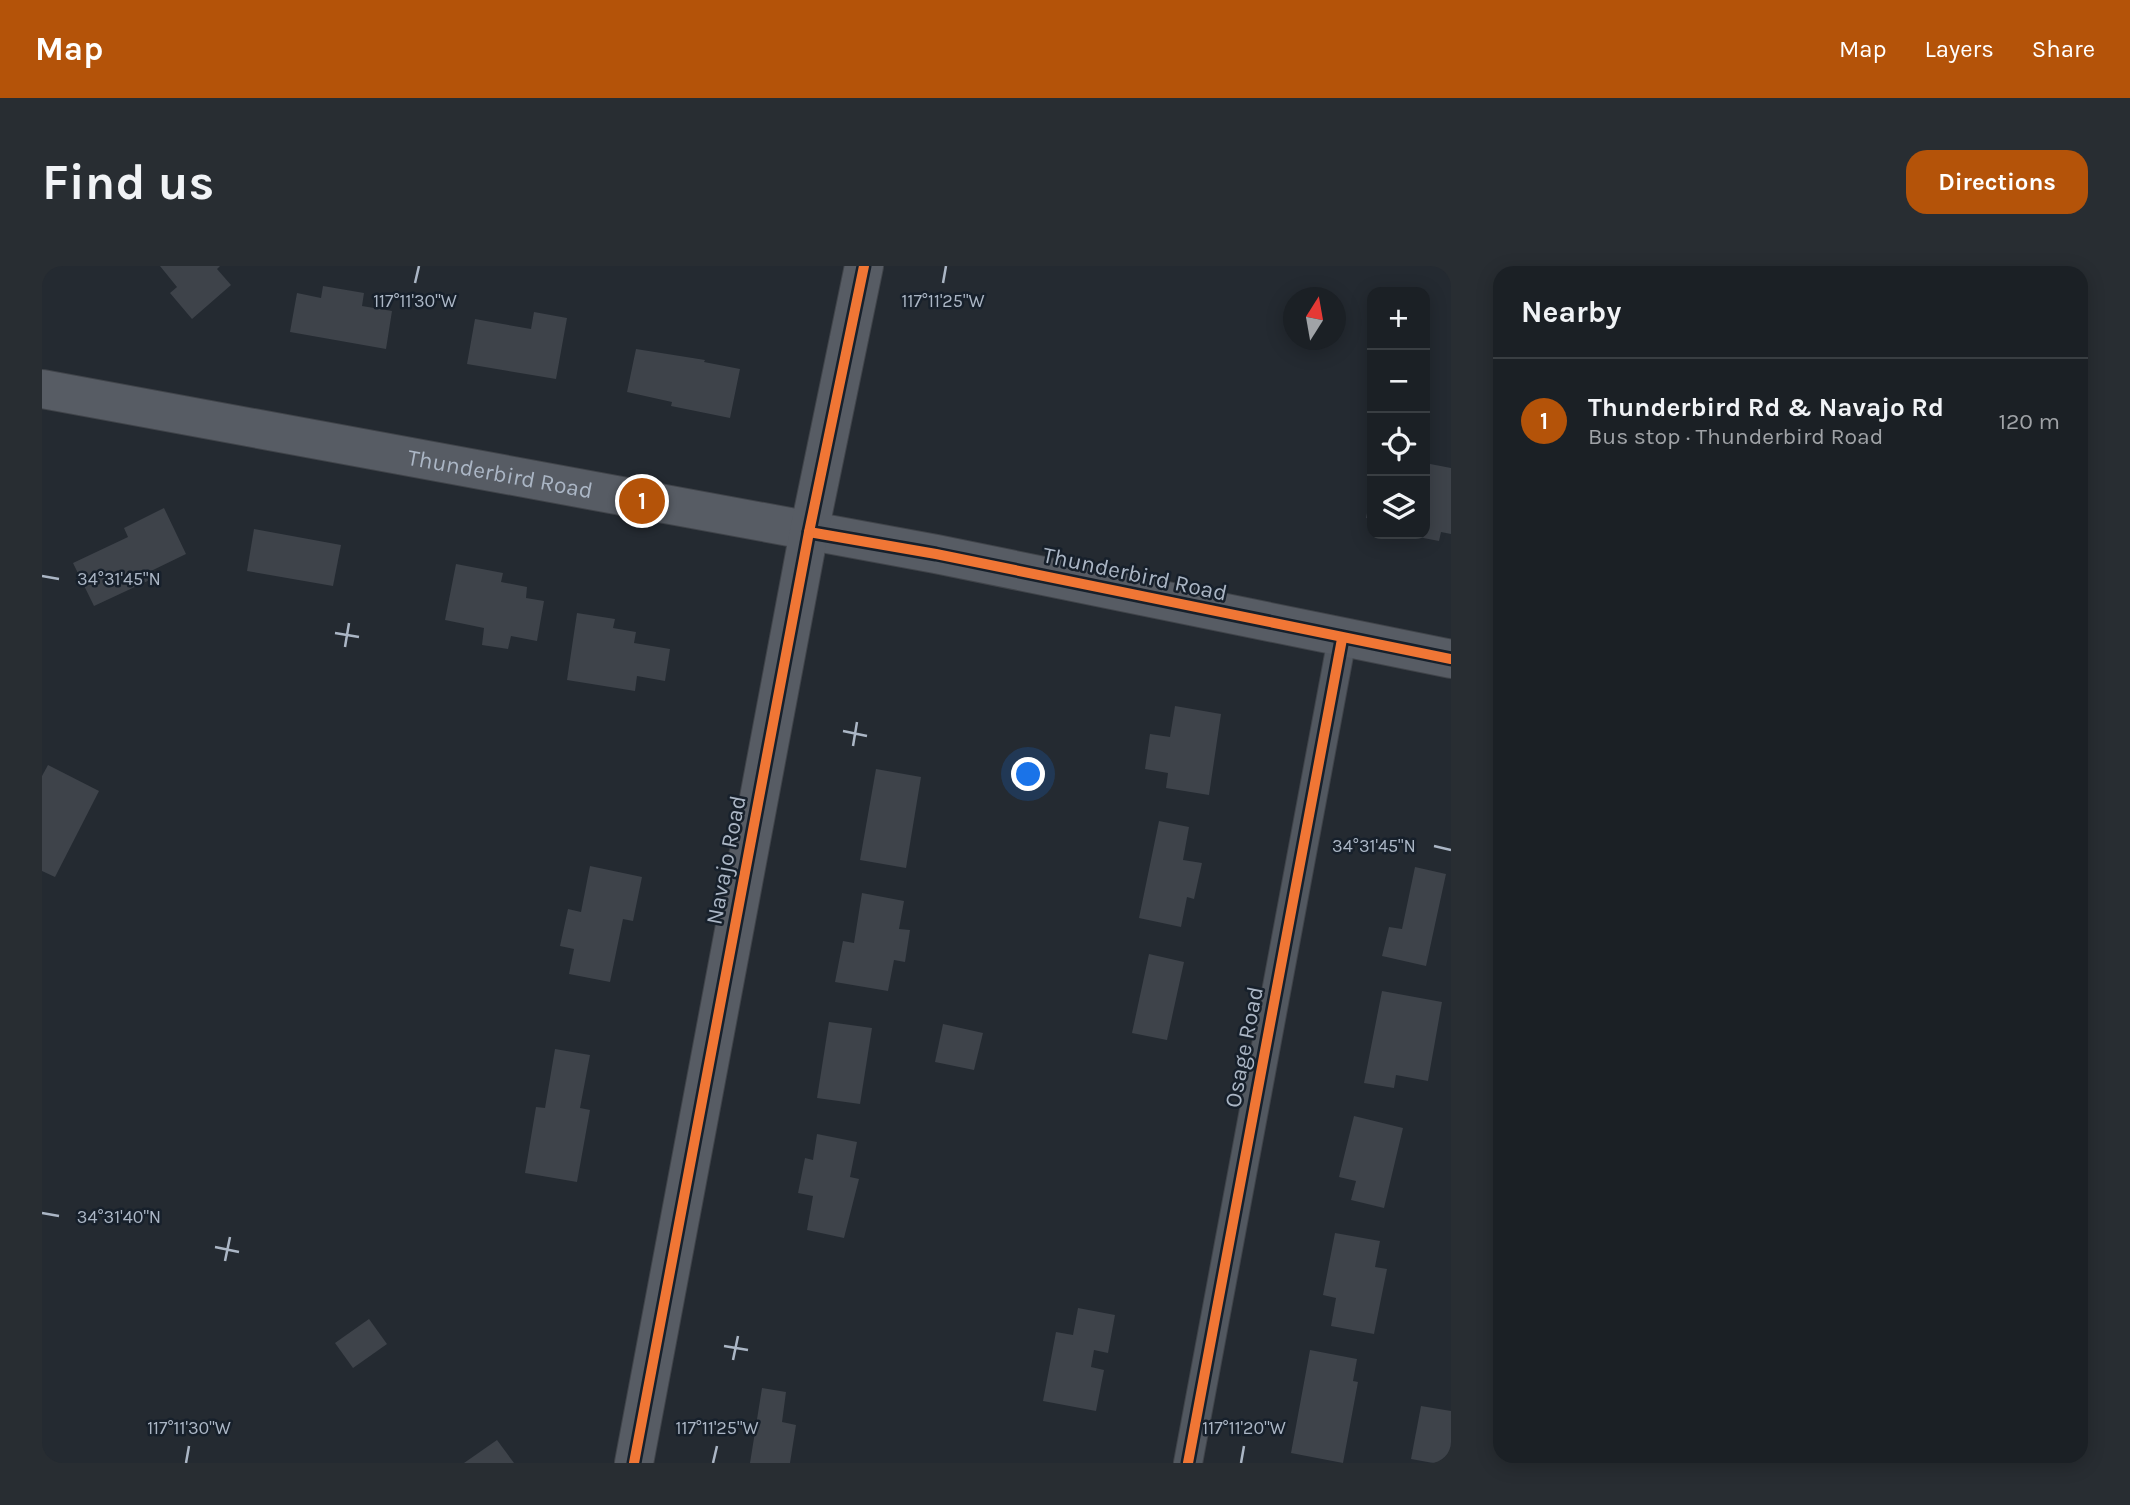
<!DOCTYPE html>
<meta charset="utf-8">
<style>
:root{--surface:#1b2025;--page:#282d32;--text:#f1f3f6;--muted:#a0a3a7;--line:#393e42;--accent:#b45309}
body{margin:0;font-family:Karla,sans-serif;background:var(--page);color:var(--text)}
.controls{position:absolute;right:21px;top:21px;display:grid;overflow:hidden;border-radius:14px;box-shadow:0 4px 18px #0003}
.controls button{width:63px;height:63px;display:grid;place-items:center;padding:0;border:0;border-bottom:2px solid var(--line);background:var(--surface);color:var(--text);font:35px sans-serif}
.compass{position:absolute;left:1241px;top:21px;width:63px;height:63px;border-radius:50%;background:var(--surface);box-shadow:0 4px 18px #0003;rotate:11deg}
.you{position:absolute;left:987px;top:509px;width:24px;height:24px;margin:-18px;border:5px solid #fff;border-radius:50%;background:#1a73e8;box-shadow:0 0 0 10px #1a73e833}
.badge{display:grid;place-items:center;width:46px;height:46px;border-radius:50%;background:var(--accent);color:#fff;font-size:23px;font-weight:700}
.pin{position:absolute;translate:-50% -50%;border:4px solid #fff;box-shadow:0 2px 7px #0006}
.list{margin:0;padding:0;list-style:none}
h2{display:flex;justify-content:space-between;align-items:center;height:91px;margin:0;padding:0 28px;font-size:30px}
h2 small{font-size:23px;font-weight:400;color:var(--muted)}
.list li{display:grid;grid-template-columns:46px 1fr auto;gap:21px;align-items:center;box-sizing:border-box;height:126px;padding:0 28px;border-top:2px solid var(--line)}
.list b{display:block;font-size:26px;white-space:nowrap}
.list p{margin:0;font-size:23px;white-space:nowrap;color:var(--muted)}
.list em{font-size:23px;font-style:normal;color:var(--muted)}
.icon{flex:none;width:38px;height:38px;fill:none;stroke:currentColor;stroke-width:2;stroke-linecap:round;stroke-linejoin:round}
.map{position:relative;flex:none;width:1409px;height:1197px;overflow:hidden;border-radius:21px}
header{display:flex;align-items:center;gap:42px;box-sizing:border-box;height:98px;padding:0 35px;background:var(--accent);color:#fff}
header strong{font-size:33px}
nav{display:flex;gap:38px;margin-inline-start:auto;font-size:24px}
.intro{display:flex;align-items:center;justify-content:space-between;box-sizing:border-box;height:168px;padding:0 42px}
h1{margin:0;font-size:49px}
.button{padding:18px 32px;border-radius:21px;background:var(--accent);color:#fff;font-size:24px;font-weight:700}
main{display:flex;gap:42px;padding:0 42px}
aside{flex:1;background:var(--surface);border-radius:21px;box-shadow:0 4px 18px #0003}
.map>svg:first-child{display:block}
.building{fill:#3e434a}
.lines{fill:none;stroke-linecap:round;stroke-linejoin:round}
.street-casing{stroke:#40444a;stroke-width:30}
.secondary-casing{stroke:#40444a;stroke-width:40}
.street{stroke:#525860;stroke-width:28}
.secondary{stroke:#575c64;stroke-width:38}
.cycleway-casing{stroke:#17202b;stroke-width:15}
.cycleway{stroke:#f07635;stroke-width:10}
.ticks{fill:none;stroke:#abb6c5;stroke-width:2.5}
.labels{text-anchor:middle;dominant-baseline:central;stroke-width:5;stroke-linejoin:round;paint-order:stroke}
.street-label{font-size:23px;fill:#abb6c5;stroke:#17202b}
.ticks-label{font-size:18px;text-anchor:middle;fill:#abb6c5;stroke:#17202b;stroke-width:5;stroke-linejoin:round;paint-order:stroke}
</style>
<header>
<strong>Map</strong>
<nav><a>Map</a><a>Layers</a><a>Share</a></nav>
</header>
<div class="intro"><h1>Find us</h1><a class="button">Directions</a></div>
<main>
<div class="map">
<svg width="1409" height="1197" viewBox="0 0 1409 1197">
<rect width="100%" height="100%" fill="#242a31"/>
<!-- building -->
<g class="building">
<path d="M118,0H178L175,3L189,19L150,53L128,27L135,21Z"/>
<path d="M281,20L322,27L320,40L350,45L344,83L248,66L255,27L279,32Z"/>
<path d="M492,46L525,52L514,113L425,98L433,53L489,63Z"/>
<path d="M594,83L663,94L662,96L698,103L688,152L629,140L630,136L585,126Z"/>
<path d="M1383,197L1409,202V268L1399,266L1397,275L1366,269L1383,268Z"/>
<path d="M1329,227H1330V253L1324,252Z"/>
<path d="M122,242L144,288L109,305L112,312L52,340L31,297L86,271L82,262Z"/>
<path d="M212,263L299,279L291,320L205,305Z"/>
<path d="M414,298L461,307L459,316L485,321L484,332L502,335L495,375L469,370L466,383L440,379L442,362L403,354Z"/>
<path d="M535,347L573,353L571,362L594,366L592,377L628,383L623,415L595,410L593,425L525,414Z"/>
<path d="M1133,440L1179,448L1167,529L1124,522L1126,507L1103,503L1108,468L1128,471Z"/>
<path d="M6,499L57,525L13,611L0,605V510Z"/>
<path d="M834,503L879,511L864,602L818,594Z"/>
<path d="M1117,555L1147,561L1141,594L1160,597L1152,633L1145,631L1139,661L1097,652Z"/>
<path d="M548,600L600,611L591,655L581,653L568,716L527,708L532,683L518,680L526,643L539,646Z"/>
<path d="M1373,601L1404,608L1384,700L1340,690L1347,661L1360,663Z"/>
<path d="M820,627L862,635L857,663L868,664L863,696L852,694L846,725L793,716L801,675L812,677Z"/>
<path d="M1107,688L1142,696L1125,774L1090,767Z"/>
<path d="M1340,725L1400,736L1386,815L1354,809L1352,822L1322,817Z"/>
<path d="M787,756L830,762L818,838L775,832Z"/>
<path d="M901,758L941,767L932,804L893,796Z"/>
<path d="M513,783L548,789L538,842L548,844L535,916L483,907L494,841L503,842Z"/>
<path d="M1312,850L1361,862L1342,942L1309,934L1314,915L1297,911Z"/>
<path d="M775,868L815,876L808,911L817,913L802,972L765,964L771,930L756,927L763,892L771,894Z"/>
<path d="M1293,967L1338,975L1333,1001L1345,1003L1332,1068L1289,1060L1294,1032L1281,1029Z"/>
<path d="M1036,1042L1073,1049L1066,1087L1052,1084L1049,1101L1062,1104L1054,1145L1001,1135L1014,1066L1031,1069Z"/>
<path d="M327,1053L345,1078L311,1102L293,1077Z"/>
<path d="M1268,1084L1315,1093L1311,1115L1316,1116L1301,1197L1249,1187Z"/>
<path d="M720,1122L744,1126L740,1156L754,1159L748,1197H708Z"/>
<path d="M1379,1140L1409,1145V1197H1391L1369,1193Z"/>
<path d="M455,1174L472,1197H422Z"/>
</g>
<g class="lines">
<!-- street casing -->
<g class="street-casing">
<path id="street" d="M1146,1197L1300,373"/>
</g>
<!-- secondary casing -->
<g class="secondary-casing">
<g id="secondary">
<path id="s1" d="M0,123L894,288L1409,393"/>
<path d="M592,1197L767,266L822,0"/>
</g>
</g>
<!-- street -->
<use href="#street" class="street"/>
<!-- secondary -->
<use href="#secondary" class="secondary"/>
<!-- cycleway casing -->
<g class="cycleway-casing">
<g id="cycleway">
<path d="M767,266L894,288L1409,393"/>
<path d="M592,1197L767,266L822,0"/>
<path d="M1146,1197L1300,373"/>
</g>
</g>
<!-- cycleway -->
<use href="#cycleway" class="cycleway"/>
</g>
<!-- ticks -->
<path class="ticks" d="M373,17L377,0M901,17L904,0M0,310L17,313M293,367L317,371M303,381L307,357M801,465L825,470M811,480L815,456M1392,580L1409,584M0,947L17,950M173,981L197,986M183,995L188,971M682,1080L706,1084M691,1094L696,1070M144,1197L147,1180M671,1197L675,1180M1199,1197L1202,1180"/>
<g class="labels">
<!-- street labels -->
<g class="street-label">
<text stroke="none"><textPath href="#s1" startOffset="466">Thunderbird Road</textPath></text>
<text transform="translate(1093 308) rotate(12)">Thunderbird Road</text>
<text transform="translate(684 594) rotate(-79)">Navajo Road</text>
<text transform="translate(1202 781) rotate(-79)">Osage Road</text>
</g>
</g>
<g class="ticks-label">
<text x="373" y="41">117°11'30"W</text>
<text x="901" y="41">117°11'25"W</text>
<text x="77" y="319">34°31'45"N</text>
<text x="1332" y="586">34°31'45"N</text>
<text x="77" y="957">34°31'40"N</text>
<text x="147" y="1168">117°11'30"W</text>
<text x="675" y="1168">117°11'25"W</text>
<text x="1202" y="1168">117°11'20"W</text>
</g>
</svg>
<div class="controls">
<button>+</button>
<button>−</button>
<button><svg class="icon" aria-label="locate" viewBox="0 0 24 24"><circle cx="12" cy="12" r="6"/><path d="M12 2v4M12 18v4M2 12h4M18 12h4"/></svg></button>
<button><svg class="icon" aria-label="layers" viewBox="0 0 24 24"><path d="M12 4l9 5-9 5-9-5zM3 14l9 5 9-5"/></svg></button>
</div>
<svg class="compass" viewBox="-18 -18 36 36"><path d="M0-13l5 13h-10z" fill="#e53935"/><path d="M0 13l5-13h-10z" fill="#a0a3a7"/></svg>
<div class="you"></div>
<div class="pin badge" style="left:600px;top:235px">1</div>
</div>
<aside>
<h2>Nearby<small></small></h2>
<ul class="list">
<li><span class="badge">1</span><div><b>Thunderbird Rd &amp; Navajo Rd</b><p>Bus stop · Thunderbird Road</p></div><em>120 m</em></li>
</ul>
</aside>
</main>
